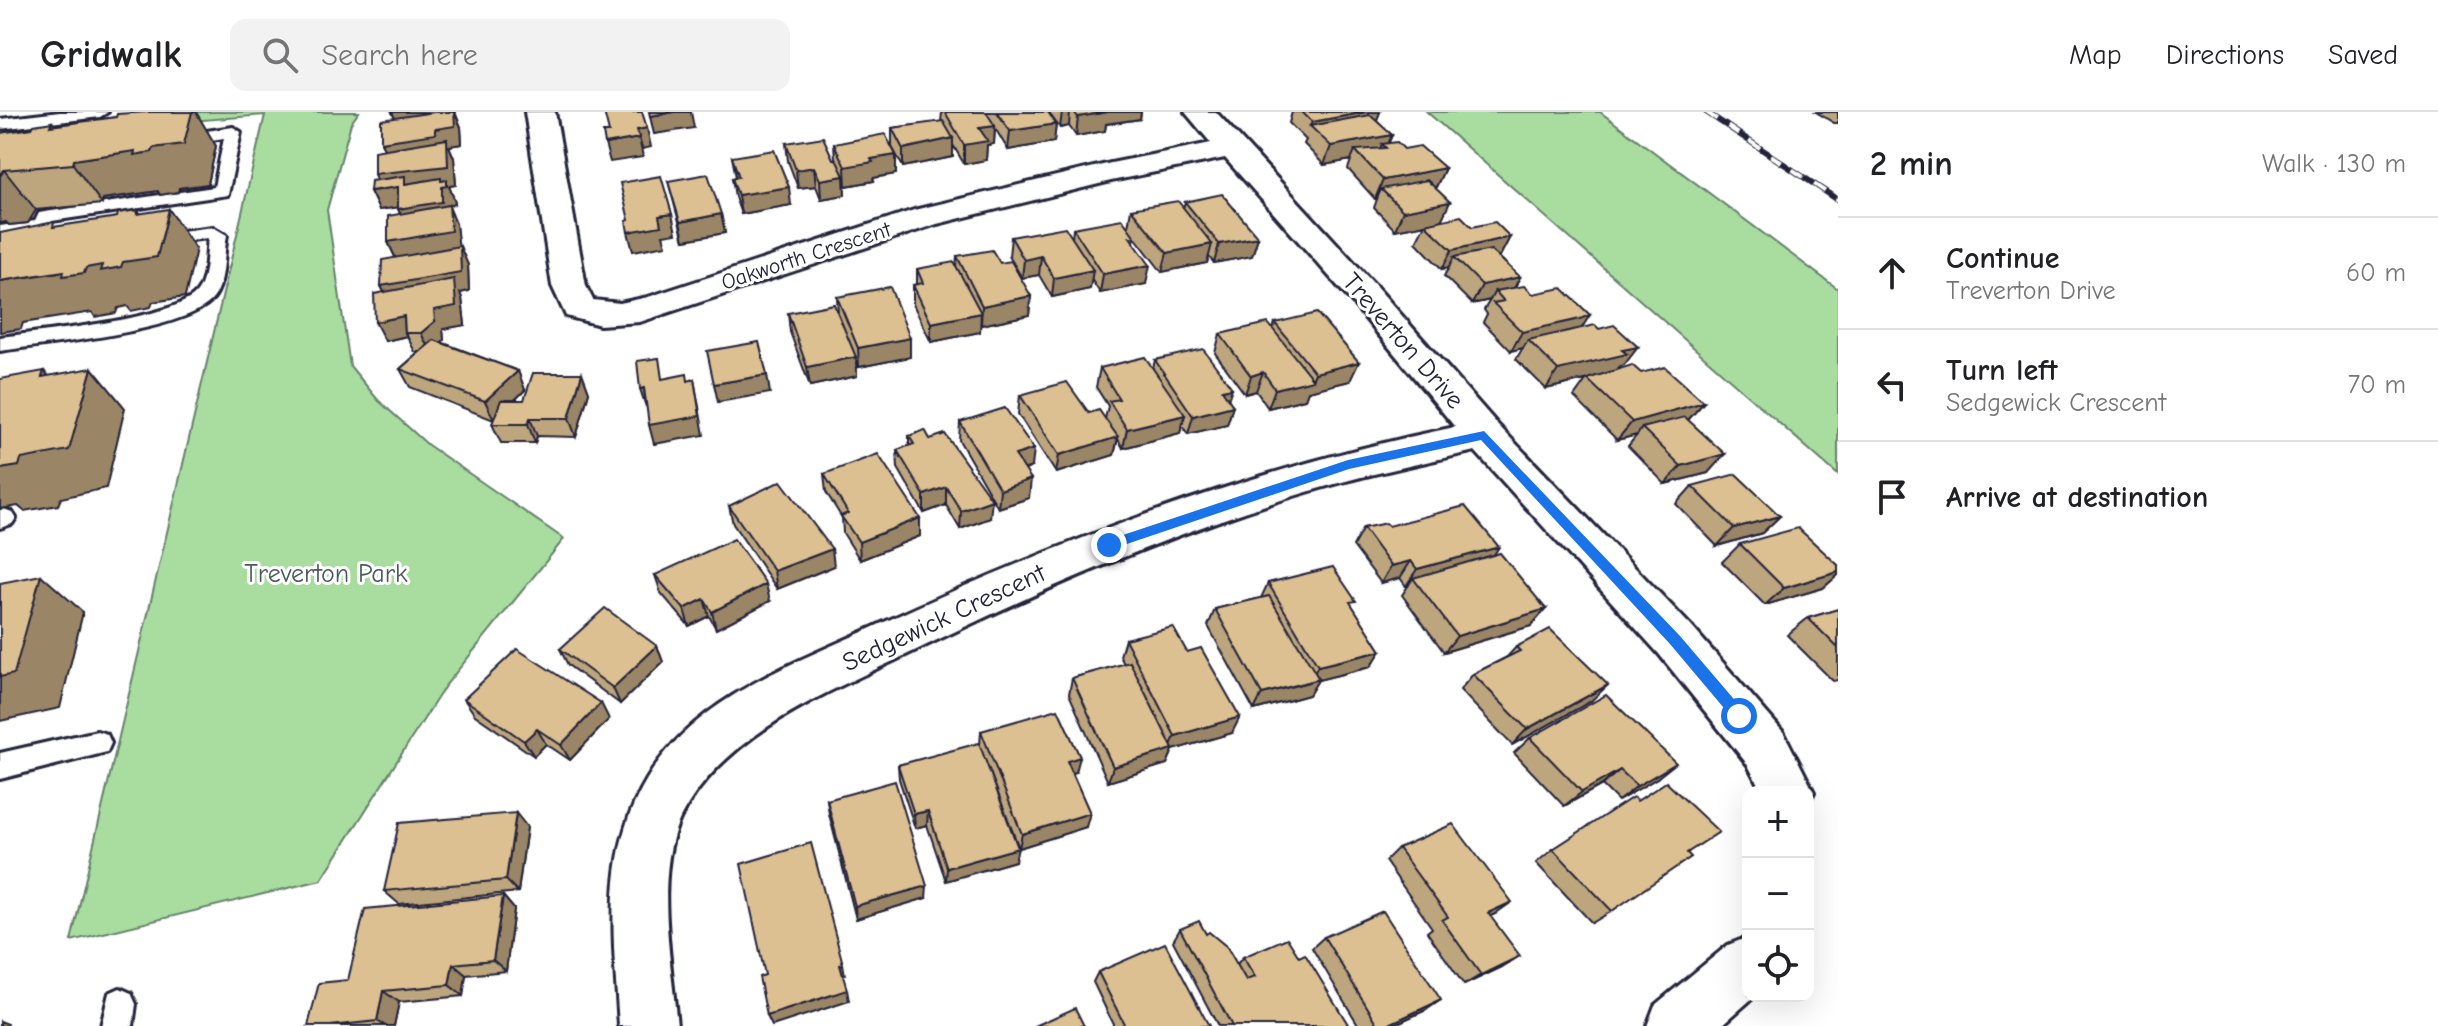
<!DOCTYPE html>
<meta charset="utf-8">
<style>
:root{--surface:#fff;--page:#f2f2f2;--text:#202124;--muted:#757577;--line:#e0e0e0}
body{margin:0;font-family:"Comic Neue",sans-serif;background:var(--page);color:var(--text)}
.controls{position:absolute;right:24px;bottom:24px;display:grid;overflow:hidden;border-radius:16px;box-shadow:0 8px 32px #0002}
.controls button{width:72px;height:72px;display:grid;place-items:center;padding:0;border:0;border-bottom:2px solid var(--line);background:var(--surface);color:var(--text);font:40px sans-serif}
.stop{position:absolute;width:24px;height:24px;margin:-18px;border:6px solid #1a73e8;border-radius:50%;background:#fff}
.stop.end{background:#1a73e8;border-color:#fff;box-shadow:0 2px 8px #0008}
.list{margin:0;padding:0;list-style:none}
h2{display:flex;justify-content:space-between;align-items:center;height:104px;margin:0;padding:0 32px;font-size:34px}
h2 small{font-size:26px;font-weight:400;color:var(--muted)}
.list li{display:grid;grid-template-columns:52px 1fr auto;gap:24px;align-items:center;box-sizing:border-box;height:112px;padding:0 32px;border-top:2px solid var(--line)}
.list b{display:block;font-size:30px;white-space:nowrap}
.list p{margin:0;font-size:26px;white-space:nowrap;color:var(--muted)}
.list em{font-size:26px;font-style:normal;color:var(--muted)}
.icon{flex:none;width:44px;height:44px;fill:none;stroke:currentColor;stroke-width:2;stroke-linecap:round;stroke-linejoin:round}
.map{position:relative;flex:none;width:1838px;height:914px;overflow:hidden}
header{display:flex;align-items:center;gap:48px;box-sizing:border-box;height:112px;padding:0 40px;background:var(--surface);border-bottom:2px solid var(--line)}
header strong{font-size:38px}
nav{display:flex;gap:44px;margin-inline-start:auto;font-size:28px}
.search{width:560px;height:72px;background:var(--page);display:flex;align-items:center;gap:20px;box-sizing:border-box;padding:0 28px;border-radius:16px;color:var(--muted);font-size:30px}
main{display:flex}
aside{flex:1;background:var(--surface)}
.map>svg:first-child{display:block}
.green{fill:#a9dd9f;stroke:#66806d;stroke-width:2}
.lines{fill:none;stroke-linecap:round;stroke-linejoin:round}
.service-casing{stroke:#22223b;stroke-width:6}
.minor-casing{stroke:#22223b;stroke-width:6}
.service{fill:#fff;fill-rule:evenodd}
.minor{fill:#fff;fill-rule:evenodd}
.rail-casing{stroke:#22223b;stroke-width:6}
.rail{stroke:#fff;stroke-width:4;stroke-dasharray:13;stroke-linecap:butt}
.wall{fill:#bda57d;stroke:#22223b;stroke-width:2}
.shaded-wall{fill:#9a8666;stroke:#22223b;stroke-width:2}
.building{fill:#dcc091;stroke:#22223b;stroke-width:2}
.route{fill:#1a73e8}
.labels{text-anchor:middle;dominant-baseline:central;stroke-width:6;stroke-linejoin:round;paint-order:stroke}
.far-street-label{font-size:22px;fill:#22223b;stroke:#fff}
.street-label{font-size:26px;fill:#22223b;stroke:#fff}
.park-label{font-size:26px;fill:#4a5a59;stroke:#fff}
</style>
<header>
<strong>Gridwalk</strong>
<div class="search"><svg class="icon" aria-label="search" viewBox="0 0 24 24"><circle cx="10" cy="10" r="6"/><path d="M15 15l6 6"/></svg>Search here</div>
<nav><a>Map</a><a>Directions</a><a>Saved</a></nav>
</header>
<main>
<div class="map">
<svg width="1838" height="914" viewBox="0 0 1838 914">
<rect width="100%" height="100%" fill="#fff"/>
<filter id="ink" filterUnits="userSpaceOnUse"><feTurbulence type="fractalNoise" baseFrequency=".0125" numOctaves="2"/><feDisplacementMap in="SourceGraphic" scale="16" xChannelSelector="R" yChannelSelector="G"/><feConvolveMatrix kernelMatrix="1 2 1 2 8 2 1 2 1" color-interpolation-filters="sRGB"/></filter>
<g filter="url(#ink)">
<!-- green -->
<g class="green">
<path d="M168,0H359L351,11L327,98L350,254L378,288L428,333L564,427L445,574L321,768L71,829L265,3L166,11Z"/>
<path d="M1427,0H1600L1838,177V363Z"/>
</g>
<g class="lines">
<!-- service casing -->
<g class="service-casing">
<g id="service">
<path d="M60,0H108L100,5L0,17V7Z"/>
<path d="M233,15L241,20L228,83L52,109L48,117L0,124V114L35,109L39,101L45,100L214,75L224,26L180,33L172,28L180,23Z"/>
<path d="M213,115L227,123C223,143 226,174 211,189C180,220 46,232 0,239V225C37,220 177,207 197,180C207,168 206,141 208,126L157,132L148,127L157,122Z"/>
<path d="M4,397L12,400L16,406L12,412L0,416V398Z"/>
<path d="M97,619L107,622L111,631L107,640L0,667V641Z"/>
<path d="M120,876L131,881L136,892L133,914H101L109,881Z"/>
</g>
</g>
<!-- minor casing -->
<g class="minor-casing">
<g id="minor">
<path d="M525,0H555L586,174L593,188L620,191L648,185L914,98L1111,51L1211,31L1185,0H1216L1375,173L1498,313L1691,514L1784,621L1814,680L1808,693V680H1762L1748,653L1659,542L1475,339C1414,353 1353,365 1294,384C1161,425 1033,481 908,542C827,581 731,618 684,699C652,754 672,853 677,914H619C614,830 601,743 647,667C695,585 798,550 880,512C1065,427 1254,356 1455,315L1351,189L1225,46L1111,69L937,112L640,210L600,213L566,204L552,174Z"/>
<path d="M1748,825V884H1755L1721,914H1647L1655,893L1728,833Z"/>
</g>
</g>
<!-- service -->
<use href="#service" class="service"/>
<!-- minor -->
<use href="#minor" class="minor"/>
<!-- rail casing -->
<g class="rail-casing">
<path id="rail" d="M1706,0L1838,88"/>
</g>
<!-- rail -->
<use href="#rail" class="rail"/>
</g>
<!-- wall -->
<g class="wall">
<path d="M392,0H455L461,15L462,32L449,34L454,46L456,73L449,74L454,87L455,92L449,93V95L456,112L458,134L468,153L469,179L460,181L462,186L465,213L443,217L444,228L441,230L518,259L525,278L515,288H524L582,261L589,280L576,325L537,324L535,331H501L492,312L494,308L410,275L400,257L419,240H415L407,224L385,229L384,180L381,174L395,145L388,130L400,102L398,95L379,98L370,79L377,68L374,62L384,37L381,30L395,6Z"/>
<path d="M942,0H1048L1056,12L1054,30L1008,38L995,16L994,32L987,33L986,48L964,52L953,33V45L903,55L892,35V16L941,10Z"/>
<path d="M1048,0H1141L1140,7L1106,12L1105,19L1076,24L1069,14L1060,16Z"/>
<path d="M1292,0H1380L1376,9L1392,23L1388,32L1404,37L1445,56L1436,75H1435L1442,108L1472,115L1510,125L1500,144L1499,145L1520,165L1515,175L1533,182L1582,216L1599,217L1638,235L1624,253L1618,255L1616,258L1641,261L1704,290L1688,308L1708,361L1665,372L1628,334L1637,323L1617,328L1574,285L1586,268L1546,277L1516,247L1523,236L1511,239L1483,210L1487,202L1484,198L1490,188L1472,192L1444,164L1449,155L1442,157L1416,130L1425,112L1395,118L1374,96L1377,87H1375L1348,57L1351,48L1324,53L1304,32L1306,28L1289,11Z"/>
<path d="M1816,0H1838V11H1834Z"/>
<path d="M116,5L216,34L208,72L179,76L178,80L160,83L158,79L103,87L102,92L36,98L28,111L9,113L6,110L0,111V21L32,16L52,10L54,14Z"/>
<path d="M786,31L833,47H835L834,32L896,43V62L873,66L874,69L846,74L844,69L845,83L821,87L816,74L798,76L788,49Z"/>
<path d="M732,45L791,93L741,102L735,85L732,66L736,65Z"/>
<path d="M668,69L721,102L725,121L684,128Z"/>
<path d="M1185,90L1258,125L1252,144L1214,151L1209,145L1207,151L1162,160L1135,125L1134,130L1146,172L1100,181L1091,167L1090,177L1052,185L1039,163L1022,166L1009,144L1011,125L1072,127L1073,116L1128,115L1131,97L1183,96Z"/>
<path d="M957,144L1000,151L1031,184L1029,203L981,213L980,211V220L931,230L913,192V173L917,172V157L956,155Z"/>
<path d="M837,185L910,226V245L859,255L856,248L857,264L810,274L790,220L788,201L838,202Z"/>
<path d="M1275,211L1350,269L1308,279L1305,287L1268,296L1256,279L1245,282L1215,241L1220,222L1273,217Z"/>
<path d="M1155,248L1228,287L1233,294L1227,313L1188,322L1182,314L1180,321L1123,336L1118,327L1114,343L1056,361L1018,302L1020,283L1089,301L1105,307L1108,294L1096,275L1100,256H1153Z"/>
<path d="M960,310L1032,355L1025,358L1029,386L998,396L959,328Z"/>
<path d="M909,324L930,327L990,406L960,417L946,393L924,401L898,356L897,338L909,334Z"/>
<path d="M824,362L920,406V424L860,448L843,421L842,406L826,380Z"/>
<path d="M1692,374L1780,404L1762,421L1717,434L1676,392Z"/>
<path d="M729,394L834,454L777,477L733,412Z"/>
<path d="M1389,414L1494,443L1531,514L1444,540L1402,483L1408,474H1406L1400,466L1381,471L1353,434L1363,416Z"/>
<path d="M1740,432L1838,453V463L1823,476L1765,493L1722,450Z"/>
<path d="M655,463L770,489L716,517L709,504L689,514L661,481Z"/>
<path d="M1268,471L1353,495L1381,539L1370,555L1318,568L1309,583L1254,598L1208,514L1215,497L1261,486Z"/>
<path d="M1838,497V568L1833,569L1787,523L1808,506Z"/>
<path d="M1125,527L1232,621L1173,638L1167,652L1108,670L1069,582L1072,566L1124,552L1120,544Z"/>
<path d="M657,534L663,550L620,592L568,553L560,537Z"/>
<path d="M1516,535L1591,589L1512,633L1460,578L1473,562L1507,545Z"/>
<path d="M464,587L609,607L570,648L546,632L534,644L475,603Z"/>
<path d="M981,619L1076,660L1072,661L1086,715L1019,736L988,655L1015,749L946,769L927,713L915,716L899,667L898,653L980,633Z"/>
<path d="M1530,626L1657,666L1618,689L1602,673L1564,694L1514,641Z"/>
<path d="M827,688L926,786L856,807L829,702Z"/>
<path d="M527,715L518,780L399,792L384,779Z"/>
<path d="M1398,736L1495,802L1490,804L1502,855L1464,873L1427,820L1432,816L1385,749Z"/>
<path d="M1553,737L1687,741L1612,799L1592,811L1536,751Z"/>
<path d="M503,784L514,797L506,859L466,863L463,884L399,890L394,914H308L348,868Z"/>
<path d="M1180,817L1206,822L1237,852L1243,845H1299L1349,914H1218L1173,829Z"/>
<path d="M1324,825L1426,898L1391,914H1359L1312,836Z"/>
<path d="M1098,860L1209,914H1114L1093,870Z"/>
</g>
<!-- shaded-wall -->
<g class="shaded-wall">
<path d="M192,0H196L216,34L208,72L179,76L178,80L160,83L158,79L103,87L102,92L73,52L50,14L52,10L78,47L153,36Z"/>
<path d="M392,0H439L399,15Z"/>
<path d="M454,0L461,15L462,32L449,34L454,46L456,73L449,74L454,87L455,92L449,93V95L456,112L459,138L397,149L388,130L407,116L398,97L407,94L379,98L370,79L381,78L374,62L389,49L381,30L435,17Z"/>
<path d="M674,0H691L694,16L654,22L650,4Z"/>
<path d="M1062,0H1070L1069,14L1060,16Z"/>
<path d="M1107,0H1141L1140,7L1106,12L1105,19L1076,24L1078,5Z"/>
<path d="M1366,0H1380L1374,16L1310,14L1312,10Z"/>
<path d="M1056,12L1054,30L1008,38L1010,19Z"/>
<path d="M995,14L994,32L987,33L986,48L964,52V33L979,16Z"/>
<path d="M647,16L651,35L642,37L637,18Z"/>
<path d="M1392,23L1384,41L1386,36L1382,32L1378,42L1355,38L1351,48L1324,53L1331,34Z"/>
<path d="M639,26L643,45L610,50L605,32Z"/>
<path d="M953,26V45L903,55V37Z"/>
<path d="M896,43V62L873,66L874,69L846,74L845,55L871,47Z"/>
<path d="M814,55L816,74L798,76L796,58Z"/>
<path d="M1445,56L1436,75L1389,84L1381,77L1377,87H1375L1383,68Z"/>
<path d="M4,58L36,98L28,111L9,113L6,110L0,111V64Z"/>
<path d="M844,64L845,83L821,87L820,68Z"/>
<path d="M789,75L791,93L741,102L738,83Z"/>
<path d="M1450,90L1441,109L1395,118L1403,99Z"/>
<path d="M169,97L196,137L185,185L153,190L151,195L131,199L127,194L118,196L116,201L95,205L92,200L23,211L21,217L0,220V169L86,156L137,102L138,98L161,130Z"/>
<path d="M672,102L676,121L663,123L666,133L633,139L628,120L659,104Z"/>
<path d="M721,102L725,121L684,128L680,110Z"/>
<path d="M1258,125L1252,144L1214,151L1219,132Z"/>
<path d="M1510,125L1500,144L1461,152L1454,145L1449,155L1442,157L1452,138Z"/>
<path d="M1212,132L1207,151L1162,160L1167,141Z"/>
<path d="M460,134L468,153L469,179L460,181L462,186L465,213L443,217L444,228L430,240L421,221L435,209L391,193L381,174Z"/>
<path d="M1041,144L1039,163L1022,166L1024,148Z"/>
<path d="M1150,153L1146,172L1100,181L1103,162Z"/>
<path d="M1093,158L1090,177L1052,185L1054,166Z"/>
<path d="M1520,165L1510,184L1495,179L1490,188L1472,192L1482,173Z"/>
<path d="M1031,184L1029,203L981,213L982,194Z"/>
<path d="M981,201L980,220L931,230V211Z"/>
<path d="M1590,203L1578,222L1528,228L1523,236L1511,239L1522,220Z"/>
<path d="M404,204L405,221L407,224L385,229L375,210Z"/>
<path d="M910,226V245L859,255L858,236Z"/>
<path d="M1638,235L1624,253L1618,255L1614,261L1546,277L1558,258L1622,238Z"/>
<path d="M856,245L857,264L810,274L807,255Z"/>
<path d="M1359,250L1350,269L1308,279L1305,287L1268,296L1275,277L1312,268L1315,261Z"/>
<path d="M92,256L125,296L106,376L61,386L58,393L24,399L18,394L0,397V357L44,259L80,298Z"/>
<path d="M518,259L525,278L494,308L485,289Z"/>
<path d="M1263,260L1256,279L1245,282L1251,264Z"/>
<path d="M582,261L589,280L576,325L569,306Z"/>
<path d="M767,263L770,281L718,290L714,272Z"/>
<path d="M694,267L704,323L654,332L649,313Z"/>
<path d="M644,276L646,295L640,277Z"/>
<path d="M1232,276L1226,294L1222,278Z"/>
<path d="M1704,290L1688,308L1642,316L1637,323L1617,328L1632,310Z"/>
<path d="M1233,294L1227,313L1188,322L1193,304Z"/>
<path d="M1185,303L1180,321L1123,336L1127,317Z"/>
<path d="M530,306L537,324L535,331L528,312Z"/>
<path d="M1118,325L1114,343L1056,361L1059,343Z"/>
<path d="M1034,337L1032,355L1013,361L1015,343Z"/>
<path d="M1725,342L1708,361L1665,372L1681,354Z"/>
<path d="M1031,367L1029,386L998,396L1000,378Z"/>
<path d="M946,375V393L924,401V383Z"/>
<path d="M992,388L990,406L960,417L961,399Z"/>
<path d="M1780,404L1762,421L1717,434L1734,416Z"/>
<path d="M920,406V424L860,448L859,430Z"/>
<path d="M1499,435L1487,453L1413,466L1408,474H1406L1417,457Z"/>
<path d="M832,437L834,454L777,477L774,459Z"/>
<path d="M1411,449L1400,466L1381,471L1391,454Z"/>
<path d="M1838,460V463L1823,476L1765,493L1784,476Z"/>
<path d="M41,463L83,500L60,596L0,609V565Z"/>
<path d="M766,472L770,489L716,517L712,500Z"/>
<path d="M704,487L709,504L689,514L684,497Z"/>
<path d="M1546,497L1531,514L1444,540L1457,524Z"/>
<path d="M657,534L663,550L620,592L613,576Z"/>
<path d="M1381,539L1370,555L1318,568L1309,583L1254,598L1262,582L1309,570L1318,554Z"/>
<path d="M1608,573L1591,589L1512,633L1527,617Z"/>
<path d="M601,591L609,607L570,648L561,633Z"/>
<path d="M1240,605L1232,621L1173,638L1167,652L1108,670L1113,655L1169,638L1175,624Z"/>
<path d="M537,617L546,632L534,644L524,629Z"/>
<path d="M1080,645L1076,660L1063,664L1067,649Z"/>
<path d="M1676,651L1657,666L1618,689L1637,674Z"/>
<path d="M1620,658L1602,673L1564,694L1582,680Z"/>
<path d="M928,699L927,713L915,716L914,702Z"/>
<path d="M516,701L527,715L518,780L506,768Z"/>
<path d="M1090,701L1086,715L1019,736L1022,722Z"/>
<path d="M1018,736L1015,749L946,769L947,756Z"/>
<path d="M927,774L926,786L856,807L855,794Z"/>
<path d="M503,784L514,797L506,859L493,848Z"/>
<path d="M1512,790L1495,802L1472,813L1488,801Z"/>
<path d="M1520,844L1502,855L1464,873L1481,863Z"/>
<path d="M453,852L466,863L463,884L449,873Z"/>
<path d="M843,852L845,863L842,864L840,853Z"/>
<path d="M847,878L849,889L772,914L767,904Z"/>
<path d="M383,879L399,890L394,914H386L377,909Z"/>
<path d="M1441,888L1426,898L1391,914H1385Z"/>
<path d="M0,909L8,912L7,914H0Z"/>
</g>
<!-- building -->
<g class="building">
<path d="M148,0H192L184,32L153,36L152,40L134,43L135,39L74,48L73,52L4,58L0,64V21L32,16L34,13L52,10L50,14L116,5L117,2Z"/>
<path d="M434,0H454L455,14L435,17V22L381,30V8Z"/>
<path d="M604,0H642L647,16L637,18L639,26L605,32L603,20H609Z"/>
<path d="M649,0H674L650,4Z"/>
<path d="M945,0H986L995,14L979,16L988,29L964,33Z"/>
<path d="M997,0H1048L1056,12L1010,19Z"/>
<path d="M1074,0H1108L1078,5Z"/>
<path d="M1302,0H1366L1312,10Z"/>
<path d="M1370,3L1392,23L1331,34L1310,14Z"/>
<path d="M943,9L953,26L903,37L892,16Z"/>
<path d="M885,22L896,43L871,47L873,50L845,55L834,32Z"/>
<path d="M823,25L833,47H836L844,64L820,68L814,55L796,58L786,31Z"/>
<path d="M447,27L448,54L374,62V39Z"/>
<path d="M1397,30L1404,37L1420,34L1445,56L1383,68L1355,38L1386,36L1382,32Z"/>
<path d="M774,38L789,75L738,83L732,66L739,65L732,45Z"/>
<path d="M708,62L721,102L680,110L668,69Z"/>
<path d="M405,64V72L441,66V69L447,68V74L442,75V90L398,97V75L370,79L371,69Z"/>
<path d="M661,64L672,102L659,104L661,114L628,120L626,109L629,108L620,71Z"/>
<path d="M1427,68L1450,90L1403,99L1381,77Z"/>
<path d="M1222,82L1258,125L1219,132L1185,90Z"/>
<path d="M1178,89L1212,132L1167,141L1131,97Z"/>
<path d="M449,93L451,119L388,130V104Z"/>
<path d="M169,97L157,145L123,150L121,155L100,159L102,153L86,156L84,161L63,164L64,159L0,169V121L54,110L53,115L117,105L118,101L138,98L137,102Z"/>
<path d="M1461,104L1472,115L1495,110L1510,125L1452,138L1425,112Z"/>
<path d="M1122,107L1135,125H1130L1150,153L1103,162L1073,116Z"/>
<path d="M1065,115L1093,158L1054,166L1041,144L1024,148L1011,125Z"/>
<path d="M460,134L461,160L381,174L382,148Z"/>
<path d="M992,138L1000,151L1011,149L1031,184L982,194L957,144Z"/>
<path d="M1491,138L1520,165L1482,173L1454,145Z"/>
<path d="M954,150L981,201L931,211L913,173L923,171L917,157Z"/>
<path d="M454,167L456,194L434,198L435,209L421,221H405L404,204L375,210L374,182Z"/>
<path d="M1524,174L1533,182L1562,176L1590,203L1580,207L1522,220L1493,191L1504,189L1495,179Z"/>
<path d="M890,175L910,226L858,236L837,185Z"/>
<path d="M834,192L856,245L807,255L788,201Z"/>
<path d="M1317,201L1359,250L1315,261L1275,211Z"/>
<path d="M1268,211L1313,268L1275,277L1263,260L1251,264L1220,222Z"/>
<path d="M1595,213L1599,217L1614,213L1638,235L1622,238L1627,242L1558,258L1528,228Z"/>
<path d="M434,228L518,259L485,289L400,257Z"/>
<path d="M759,230L767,263L714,272L707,239Z"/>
<path d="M1203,237L1232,276L1222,278L1233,294L1193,304L1155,248Z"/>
<path d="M1145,245L1185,303L1127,317L1109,289L1119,287L1100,256Z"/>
<path d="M659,246L662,267L687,262L688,269L694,267L700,304L649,313L644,276L640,277L637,249Z"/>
<path d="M1632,253L1641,261L1665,255L1704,290L1632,310L1587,267Z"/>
<path d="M92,256L69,338L21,347L19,354L0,357V267L44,259L42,265Z"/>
<path d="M533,261H582L569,306H530L528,312H492L501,288H524Z"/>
<path d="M1067,270L1089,301L1099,298L1118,325L1059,343L1020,283Z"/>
<path d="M1005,296L1034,337L1015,343L1031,367L1000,378L960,310Z"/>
<path d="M1685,305L1725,342L1681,354L1642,316Z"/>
<path d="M925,318L930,327L945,322L992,388L961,399L946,375L924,383L897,338L914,332L909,324Z"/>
<path d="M878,342L920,406L859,430L841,404L848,401L824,362Z"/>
<path d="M1736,362L1780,404L1734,416L1692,374Z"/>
<path d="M781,369L832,437L774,459L729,394Z"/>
<path d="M1465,394L1499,435L1417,457L1411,449L1391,454L1363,416L1386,411L1389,414Z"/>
<path d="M1798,416L1838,453V460L1784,476L1740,432Z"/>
<path d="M734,427L766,472L712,500L704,487L684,497L655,463Z"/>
<path d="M1500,441L1546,497L1457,524L1413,466Z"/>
<path d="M1333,455L1356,489L1350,490L1381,539L1318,554L1268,471Z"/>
<path d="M41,463L14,562L0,565V471Z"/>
<path d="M1269,484L1319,567L1262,582L1215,497Z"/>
<path d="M605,496L657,534L613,576L560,537Z"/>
<path d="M1838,497V536L1808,506Z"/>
<path d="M1173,515L1187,540L1201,536L1240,605L1175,624L1125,527Z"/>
<path d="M1550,517L1608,573L1527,617L1473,562L1520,539L1516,535Z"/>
<path d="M517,537L601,591L561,633L537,617L524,629L464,587Z"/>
<path d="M1130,550L1173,637L1113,655L1072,566Z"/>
<path d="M1606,583L1676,651L1637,674L1620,658L1582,680L1530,626Z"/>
<path d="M1058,597L1080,645L1067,649L1090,701L1022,722L981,619Z"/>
<path d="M979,631L1018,736L947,756L928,699L914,702L898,653Z"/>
<path d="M895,669L927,774L855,794L827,688Z"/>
<path d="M1666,670L1719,720L1687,741L1691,745L1612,799L1553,737L1633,685L1637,689Z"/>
<path d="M516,701L506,768L384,779L399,711Z"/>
<path d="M1453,712L1512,790L1488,801L1520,844L1481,863L1442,808L1448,805L1398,736Z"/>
<path d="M811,731L843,852L840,853L847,878L767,904L759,865L765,863L741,752Z"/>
<path d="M503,784L493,848L453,852L449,873L383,879L377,909L330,914H308L319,871L348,868L365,797Z"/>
<path d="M1383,799L1441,888L1385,914H1379L1324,825Z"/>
<path d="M1199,809L1206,822L1209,820L1227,835L1246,868L1255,865L1243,845L1287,826L1299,845L1305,842L1349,914H1232L1180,817Z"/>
<path d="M1165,831L1209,914H1125L1098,860Z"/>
<path d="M1075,896L1084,914H1035Z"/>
</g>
</g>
<!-- route -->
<path class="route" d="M1484,319L1680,524L1744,599V608H1734L1670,532L1481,328L1349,357L1109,438L1103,433L1105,429L1348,348Z"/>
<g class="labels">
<!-- far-street labels -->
<g class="far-street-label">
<text transform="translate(806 144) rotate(-18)">Oakworth Crescent</text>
</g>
<!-- street labels -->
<g class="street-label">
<text transform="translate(1403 229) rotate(49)">Treverton Drive</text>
<text transform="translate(944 506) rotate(-25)">Sedgewick Crescent</text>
</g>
<!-- park labels -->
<g class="park-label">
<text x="326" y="462">Treverton Park</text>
</g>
</g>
</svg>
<div class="controls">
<button>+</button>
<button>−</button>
<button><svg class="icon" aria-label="locate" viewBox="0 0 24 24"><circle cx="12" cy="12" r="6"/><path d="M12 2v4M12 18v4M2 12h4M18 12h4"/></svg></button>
</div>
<div class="stop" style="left:1739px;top:604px"></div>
<div class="stop end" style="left:1109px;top:433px"></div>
</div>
<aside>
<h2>2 min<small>Walk · 130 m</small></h2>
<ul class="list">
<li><svg class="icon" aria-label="ahead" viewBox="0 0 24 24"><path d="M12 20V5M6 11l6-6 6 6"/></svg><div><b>Continue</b><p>Treverton Drive</p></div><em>60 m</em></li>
<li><svg class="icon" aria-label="left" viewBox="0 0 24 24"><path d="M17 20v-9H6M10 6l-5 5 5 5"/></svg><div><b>Turn left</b><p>Sedgewick Crescent</p></div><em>70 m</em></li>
<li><svg class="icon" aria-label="arrive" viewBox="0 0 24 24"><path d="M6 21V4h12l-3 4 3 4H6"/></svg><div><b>Arrive at destination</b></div></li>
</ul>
</aside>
</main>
